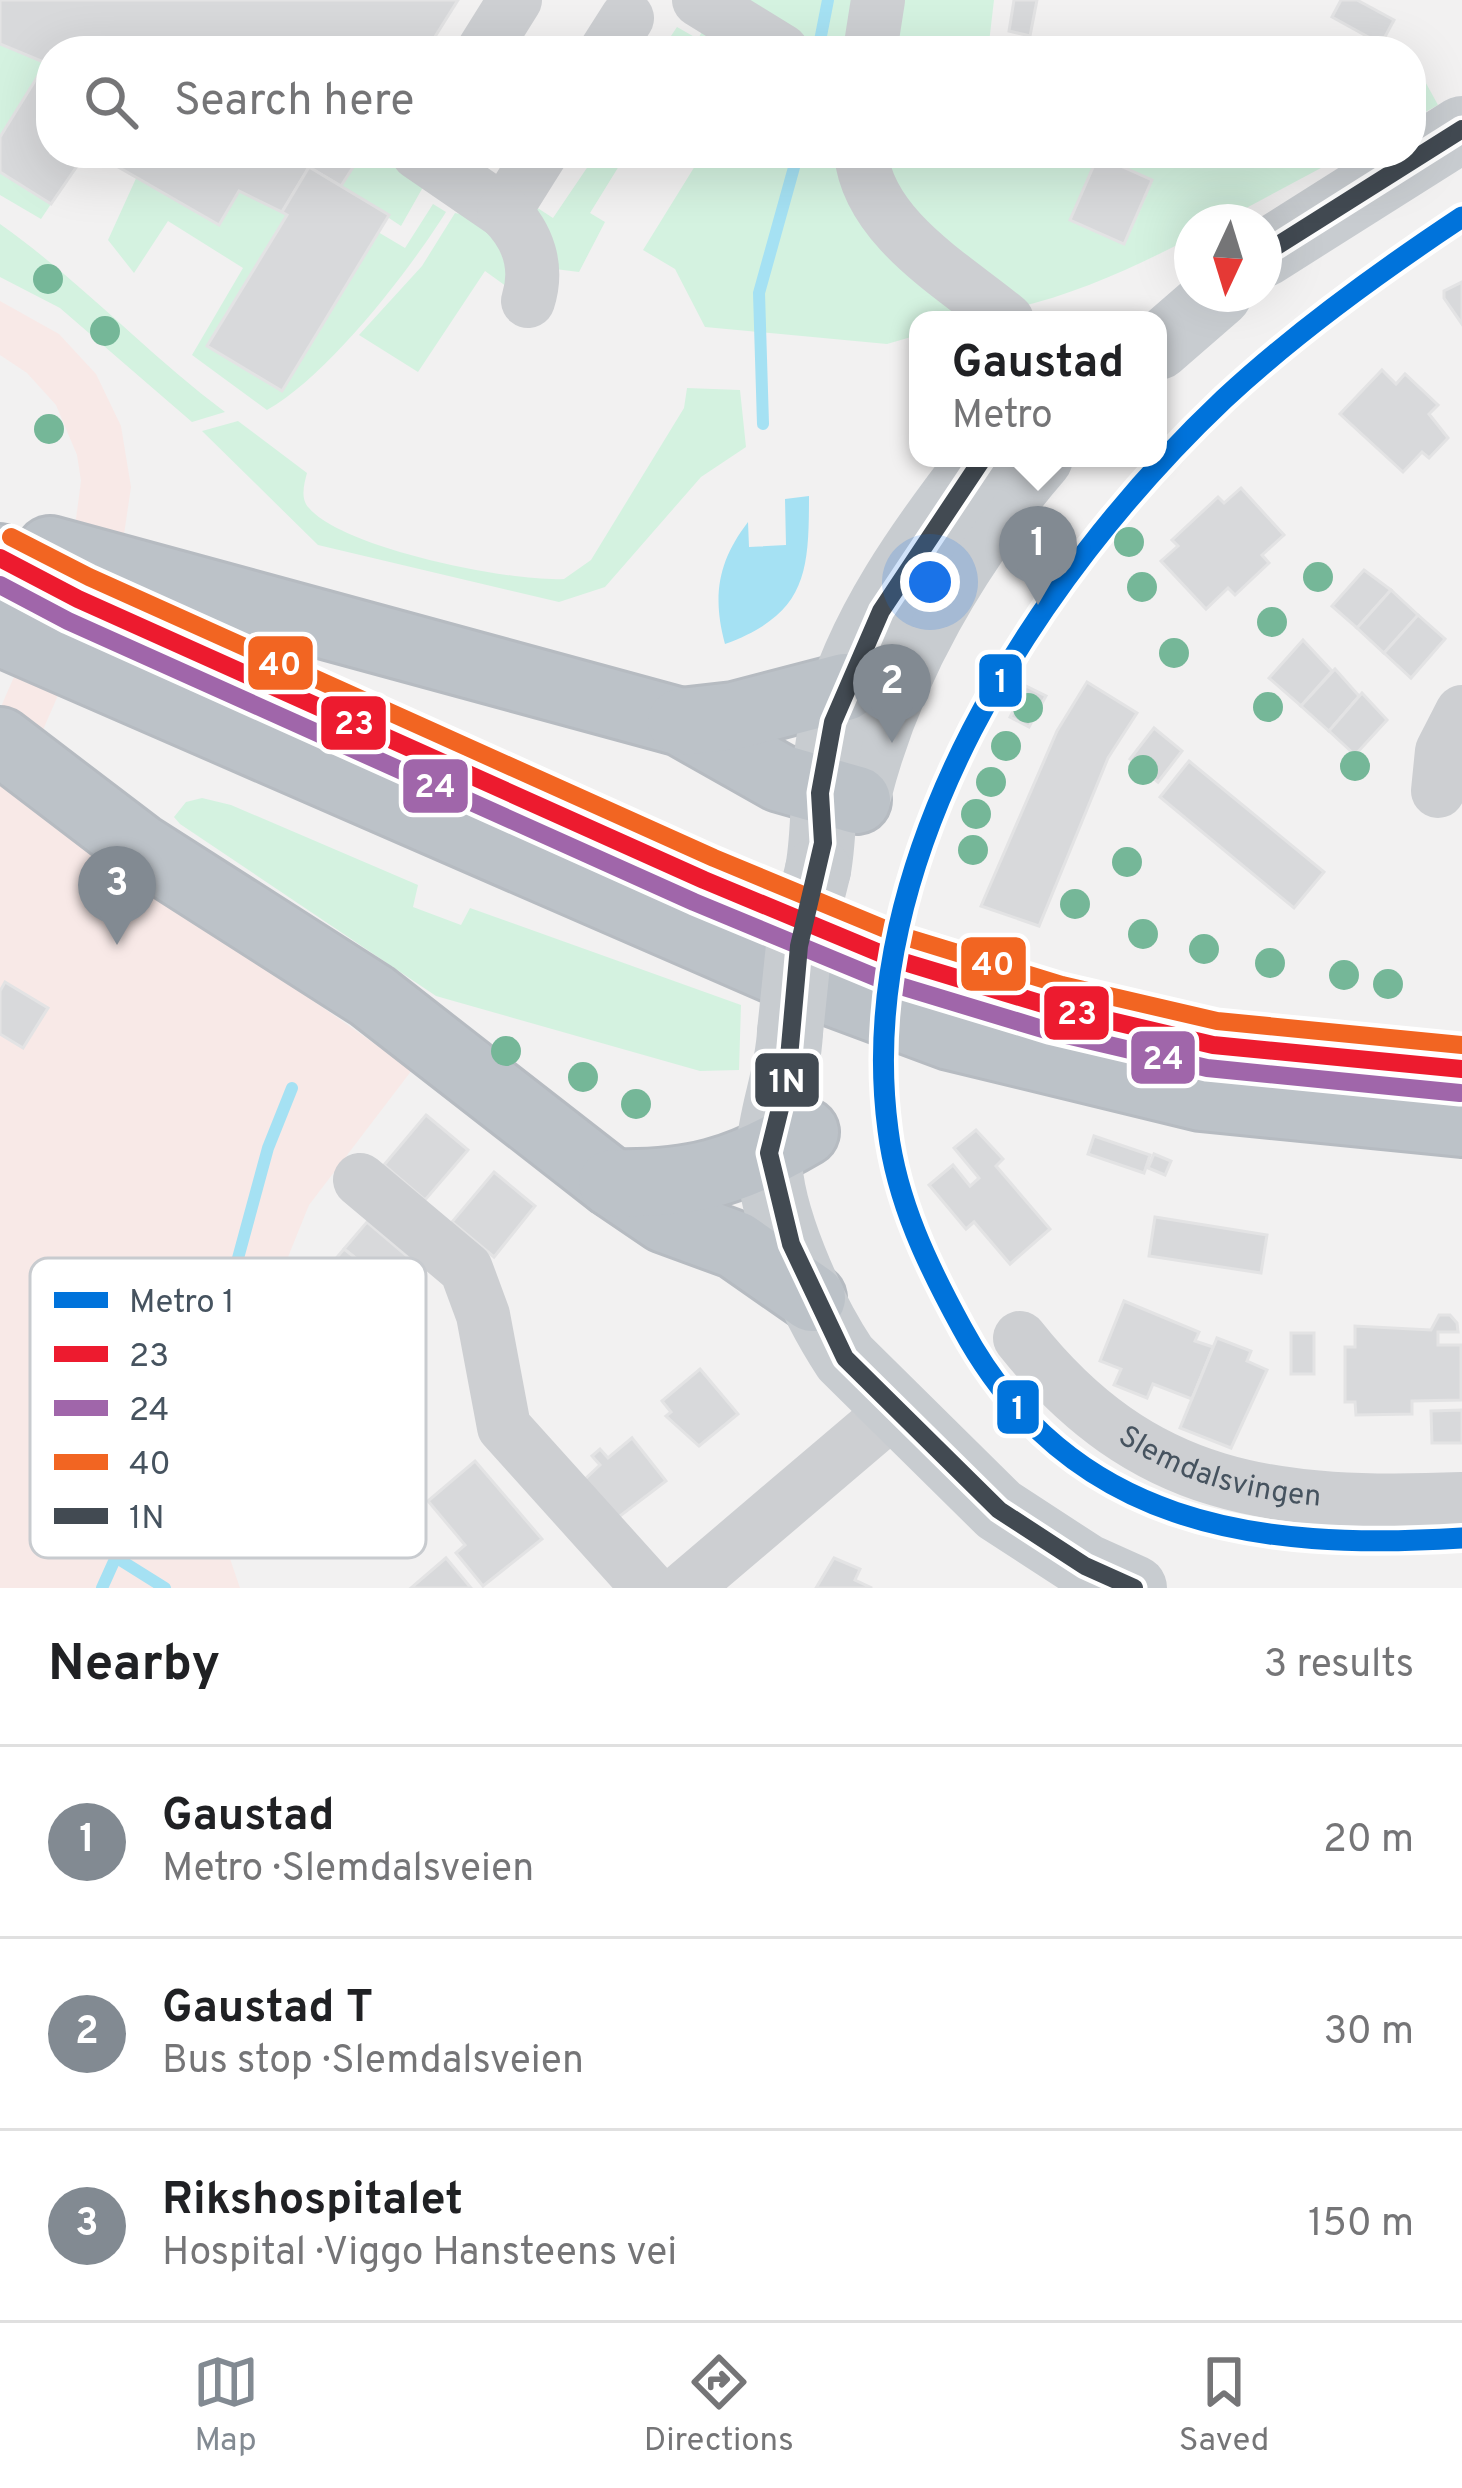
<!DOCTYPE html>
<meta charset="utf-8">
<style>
:root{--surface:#fff;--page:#f2f2f2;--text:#202124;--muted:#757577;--line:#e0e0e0;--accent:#828a92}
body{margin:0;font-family:Overpass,sans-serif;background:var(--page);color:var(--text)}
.compass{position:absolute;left:1174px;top:204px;width:108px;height:108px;border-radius:50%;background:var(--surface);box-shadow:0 12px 48px #0002;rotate:184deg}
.you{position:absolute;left:930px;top:582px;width:42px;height:42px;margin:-30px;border:9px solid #fff;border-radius:50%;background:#1a73e8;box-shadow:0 0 0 18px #1a73e833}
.badge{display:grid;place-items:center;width:78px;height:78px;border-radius:50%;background:var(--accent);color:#fff;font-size:39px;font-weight:700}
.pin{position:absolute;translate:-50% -99px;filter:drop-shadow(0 3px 6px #0008)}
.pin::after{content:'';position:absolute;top:63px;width:42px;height:36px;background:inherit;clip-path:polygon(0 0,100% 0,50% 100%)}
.popup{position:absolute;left:909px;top:311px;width:258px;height:156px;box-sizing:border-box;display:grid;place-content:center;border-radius:24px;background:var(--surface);filter:drop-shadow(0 3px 9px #0005);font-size:39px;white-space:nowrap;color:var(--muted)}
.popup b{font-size:45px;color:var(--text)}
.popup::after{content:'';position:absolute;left:50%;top:100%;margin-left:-24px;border:24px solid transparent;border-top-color:var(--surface)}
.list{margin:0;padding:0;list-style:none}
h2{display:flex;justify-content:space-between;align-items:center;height:156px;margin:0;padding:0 48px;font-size:51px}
h2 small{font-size:39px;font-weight:400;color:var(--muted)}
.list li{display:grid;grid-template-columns:78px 1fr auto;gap:36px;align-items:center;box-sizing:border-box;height:192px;padding:0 48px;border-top:3px solid var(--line)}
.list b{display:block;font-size:45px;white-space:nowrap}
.list p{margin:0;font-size:39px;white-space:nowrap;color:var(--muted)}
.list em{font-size:39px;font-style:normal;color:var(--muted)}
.icon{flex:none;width:66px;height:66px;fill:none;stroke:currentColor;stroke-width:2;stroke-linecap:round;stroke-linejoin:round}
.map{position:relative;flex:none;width:1462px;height:1588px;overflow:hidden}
.search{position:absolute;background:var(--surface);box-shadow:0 12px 48px #0002;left:36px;right:36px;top:36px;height:132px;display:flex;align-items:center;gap:30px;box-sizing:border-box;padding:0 42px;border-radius:48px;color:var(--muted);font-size:45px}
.sheet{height:732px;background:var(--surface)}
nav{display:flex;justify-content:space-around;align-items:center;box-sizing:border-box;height:168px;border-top:3px solid var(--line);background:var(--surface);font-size:33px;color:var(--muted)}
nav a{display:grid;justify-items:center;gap:6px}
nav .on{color:var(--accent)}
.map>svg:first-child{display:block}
.medical{fill:#f8e9e7}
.green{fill:#d4f2e0}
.water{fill:#a5e1f3}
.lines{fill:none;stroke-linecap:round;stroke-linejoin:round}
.stream{stroke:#a5e1f3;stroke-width:12}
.building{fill:#d8d9db;stroke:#e3e3e4;stroke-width:3}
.highway-casing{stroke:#b6bbc1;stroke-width:72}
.minor{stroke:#cdcfd2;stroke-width:54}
.major{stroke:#c8ccd0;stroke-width:66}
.highway{stroke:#bcc2c8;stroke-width:66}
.major-bridge{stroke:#c8ccd0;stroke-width:66}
.bus-1-casing{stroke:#fff;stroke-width:27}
.bus-2-casing{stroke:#fff;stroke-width:27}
.bus-3-casing{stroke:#fff;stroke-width:27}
.bus-4-casing{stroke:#fff;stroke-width:27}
.bus-1{stroke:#ed1b2f;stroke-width:18}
.bus-2{stroke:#a066aa;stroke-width:18}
.bus-3{stroke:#f26522;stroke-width:18}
.bus-4{stroke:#424a52;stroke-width:18}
.metro-1-casing{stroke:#fff;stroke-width:30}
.metro-1{stroke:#0073db;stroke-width:21}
.tree{fill:#75b798}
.labels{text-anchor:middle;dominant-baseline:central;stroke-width:9;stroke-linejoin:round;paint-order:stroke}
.street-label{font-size:30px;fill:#46535f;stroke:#fff}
.key{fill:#fff;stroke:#c8cbcf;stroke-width:3}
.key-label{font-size:33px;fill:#46535f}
.line-badge{stroke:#fff;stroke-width:4.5}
.badge-label{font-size:33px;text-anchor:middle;font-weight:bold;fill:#fff}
</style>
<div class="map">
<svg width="1462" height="1588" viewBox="0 0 1462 1588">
<rect width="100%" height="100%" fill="#f2f1f1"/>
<!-- medical -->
<path class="medical" d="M0,301L59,334L96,374L121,426L131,487L122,548L16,792L412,1070L309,1205L191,1497L225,1544L240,1588H0V709L73,541L81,481L77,455L56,405L27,373L0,355Z"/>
<!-- green -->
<g class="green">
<path d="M719,0H994L988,51H661L677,27L698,39Z"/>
<path d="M1,43L46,63L0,137V44Z"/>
<path d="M1411,56L1438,105L1411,120Z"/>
<path d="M362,153H382L427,180L401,226L341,186Z"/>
<path d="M597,153H627L590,213L605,222L579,272L555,269L536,207L553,218Z"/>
<path d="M703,153H1349L1220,222H1192V237C1108,282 1015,320 918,320V335L887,344L705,327L675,269L643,250Z"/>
<path d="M0,172L51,204L41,219L0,195Z"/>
<path d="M138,174L219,225L239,191L287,215L208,346L378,232L405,248L433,204L446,212C409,271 328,376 267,410L192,355L243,268L168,221L134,273L108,240Z"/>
<path d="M455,213L488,220L517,294L485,271L418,372L359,335L422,266Z"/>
<path d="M0,224C82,282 146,353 225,412L192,422L60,308L0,277Z"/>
<path d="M687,388L740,390L746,447L701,477L605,587L559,602L318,545L202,431L238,421L307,473C304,484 300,499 309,508C344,549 511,582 564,579L591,560L684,408Z"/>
<path d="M202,798L231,805L418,885L413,907L461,925L470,908L741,1005L739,1070L700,1071L436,996L180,824L174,817L186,802Z"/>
</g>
<!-- water -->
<path class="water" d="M809,496C809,574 806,614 725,644C712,596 718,561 748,522L749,547L786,545L785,499Z"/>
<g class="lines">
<!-- stream -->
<g class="stream">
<path d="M818,51L828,0"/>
<path d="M763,424L759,293L798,153"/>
<path d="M117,1558L165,1588"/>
<path d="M102,1588L219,1328L268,1148L292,1088"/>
</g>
</g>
<!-- building -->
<g class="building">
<path d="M0,0H458L426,51H51V153H86L51,204L0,172V137L46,63L0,44Z"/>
<path d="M1014,0H1037L1030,36L1009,31Z"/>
<path d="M1341,0H1357L1394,20L1381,44L1332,17Z"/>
<path d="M94,153H362L341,186L309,167L282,212L239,191L219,225Z"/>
<path d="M1098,156L1152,180L1124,244L1070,220Z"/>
<path d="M309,167L389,215L282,391L207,346L287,215L282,212Z"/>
<path d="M1462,282V324L1444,298V291Z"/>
<path d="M1382,370L1396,384L1405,374L1438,405L1429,414L1448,438L1429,458L1422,452L1403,472L1340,414Z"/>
<path d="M1241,488L1284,535L1262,555L1269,563L1235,595L1228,588L1206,609L1161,561L1178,546L1172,540L1218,497L1224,503Z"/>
<path d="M1364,570L1391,590L1357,628L1332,606Z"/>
<path d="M1391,590L1418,615L1384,653L1357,628Z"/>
<path d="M1418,615L1445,639L1411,678L1384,653Z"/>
<path d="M1303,640L1332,671L1301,706L1269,678Z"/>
<path d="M1335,669L1359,696L1329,731L1301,706Z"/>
<path d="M1087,682L1137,713L1108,758L1039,926L981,906L1057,731Z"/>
<path d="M1026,686L1046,696L1029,727L1010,717Z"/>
<path d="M1362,693L1387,720L1355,755L1329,731Z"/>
<path d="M1154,728L1182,751L1158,782L1130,759Z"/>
<path d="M1189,761L1324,872L1294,908L1160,797Z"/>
<path d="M5,982L48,1008L23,1048L0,1034V991Z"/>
<path d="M426,1115L468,1150L425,1200L384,1165Z"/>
<path d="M976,1130L1003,1159L996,1166L1050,1229L1010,1264L974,1222L966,1229L929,1185L953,1165L970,1186L979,1178L954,1148Z"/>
<path d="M1094,1136L1150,1155L1144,1173L1088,1154Z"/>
<path d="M1154,1154L1171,1161L1165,1175L1148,1168Z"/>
<path d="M494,1172L535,1206L494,1257L452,1222Z"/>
<path d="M1155,1217L1267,1235L1261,1273L1149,1256Z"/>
<path d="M367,1222L420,1267L399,1292L344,1249Z"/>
<path d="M344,1249L399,1292L377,1318L322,1275Z"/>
<path d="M335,1287L391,1330L366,1359L311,1316Z"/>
<path d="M1124,1301L1199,1332L1195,1341L1213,1347L1192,1399L1153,1384L1147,1398L1114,1385L1121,1369L1100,1361Z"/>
<path d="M1439,1315H1450L1457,1323L1458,1332H1438V1345H1461V1400L1412,1401V1414L1356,1415L1355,1402H1345V1347H1355V1326L1431,1330Z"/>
<path d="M311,1316L366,1359L348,1381L292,1338Z"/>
<rect x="1291" y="1333" width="23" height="41"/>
<path d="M1217,1338L1251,1351L1247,1361L1267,1370L1231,1448L1180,1428Z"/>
<path d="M307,1350L362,1393L338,1422L282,1379Z"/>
<path d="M700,1369L738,1414L699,1446L666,1416L671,1412L662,1401Z"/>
<path d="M282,1379L338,1422L319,1444L264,1400Z"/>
<path d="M1462,1410V1443H1432L1431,1411Z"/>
<path d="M278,1413L333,1456L310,1484L256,1439Z"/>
<path d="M632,1438L666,1481L616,1519L583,1481L600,1465L592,1456L600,1449L608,1458Z"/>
<path d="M256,1439L310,1484L289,1509L236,1463Z"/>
<path d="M475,1461L542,1539L483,1586L456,1553L465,1545L428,1501Z"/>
<path d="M446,1558L471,1588H411Z"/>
<path d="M834,1558L860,1569L855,1580L872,1588H816Z"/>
</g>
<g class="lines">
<!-- highway casing -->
<g class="highway-casing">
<g id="highway">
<path d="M50,550L681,722L780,778L857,800"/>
<path d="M0,558L78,599L704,880L894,959L1056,1008L1213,1045L1462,1069"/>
<path d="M0,632L789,976L950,1036L1201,1097L1462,1123"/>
<path d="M681,722L734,716L845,687"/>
<path d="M0,741L139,847L372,996L612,1183L665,1219L736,1245L812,1298"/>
<path d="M612,1183C691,1185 737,1172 805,1132"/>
</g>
</g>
<!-- minor -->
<g class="minor">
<path d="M699,0L782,51"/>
<path d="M483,51L515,0"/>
<path d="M606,51L627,18"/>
<path d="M870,51L878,0"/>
<path d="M418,153L504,212L541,153"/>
<path d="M861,153C868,228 954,276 1007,320"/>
<path d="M504,212C528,236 539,267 528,301"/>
<path d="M1438,791L1442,751L1462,712"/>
<path d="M360,1180L466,1269L483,1315L504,1427L649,1588"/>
<path id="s1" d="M1020,1338C1143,1493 1276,1506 1462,1499"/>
<path d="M685,1588L899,1406"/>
</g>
<!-- major -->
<g class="major">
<path d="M1264,254L1462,129"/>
<path d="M1158,347L1219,294"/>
<path d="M859,792C890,670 958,553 1040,458"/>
<path d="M818,870C827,821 820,773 833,723C856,627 923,535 983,458"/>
<path d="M790,1032C788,1075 771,1113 769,1150C767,1211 812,1308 845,1358L999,1510L1085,1566L1134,1588"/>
</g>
<!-- highway -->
<use href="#highway" class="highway"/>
<!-- major-bridge -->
<path class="major-bridge" d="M790,1032L799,946L818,870"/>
<!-- bus-1 casing -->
<g class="bus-1-casing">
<path id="bus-1" d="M0,558L78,599L704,880L894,959L1056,1008L1213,1045L1462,1069"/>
</g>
<!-- bus-2 casing -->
<g class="bus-2-casing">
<path id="bus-2" d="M0,585L68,621L694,902L887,982L1049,1031L1207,1068L1460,1093"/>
</g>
<!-- bus-3 casing -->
<g class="bus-3-casing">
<path id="bus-3" d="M11,537L89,577L714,858L902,936L1062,985L1217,1021L1462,1045"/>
</g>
<!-- bus-4 casing -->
<g class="bus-4-casing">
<g id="bus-4">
<path d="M1264,254L1462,129"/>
<path d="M983,458L881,611L833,722L820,793L823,843L799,946L787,1080L769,1153L791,1244L845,1358L999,1510L1085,1566L1134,1588"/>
</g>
</g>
<!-- bus-1 -->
<use href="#bus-1" class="bus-1"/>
<!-- bus-2 -->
<use href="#bus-2" class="bus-2"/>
<!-- bus-3 -->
<use href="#bus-3" class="bus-3"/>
<!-- bus-4 -->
<use href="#bus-4" class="bus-4"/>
<!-- metro-1 casing -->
<g class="metro-1-casing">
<path id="metro-1" d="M1462,217C1379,272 1297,331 1224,399C1036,577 852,860 888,1130C897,1202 928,1266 962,1328C1069,1526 1257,1551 1462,1538"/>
</g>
<!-- metro-1 -->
<use href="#metro-1" class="metro-1"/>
</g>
<!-- trees -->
<g class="tree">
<circle cx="48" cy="279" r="15"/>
<circle cx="105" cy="331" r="15"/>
<circle cx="49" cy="429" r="15"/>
<circle cx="1129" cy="542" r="15"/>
<circle cx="1318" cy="577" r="15"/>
<circle cx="1142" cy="587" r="15"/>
<circle cx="1272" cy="622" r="15"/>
<circle cx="1174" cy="653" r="15"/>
<circle cx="1268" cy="707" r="15"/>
<circle cx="1028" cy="708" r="15"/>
<circle cx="1006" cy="746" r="15"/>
<circle cx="1355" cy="766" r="15"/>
<circle cx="1143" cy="770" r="15"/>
<circle cx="991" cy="782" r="15"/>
<circle cx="976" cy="814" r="15"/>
<circle cx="973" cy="850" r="15"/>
<circle cx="1127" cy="862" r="15"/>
<circle cx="1075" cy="904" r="15"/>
<circle cx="1143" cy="934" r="15"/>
<circle cx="1204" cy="949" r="15"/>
<circle cx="1270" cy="963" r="15"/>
<circle cx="1344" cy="975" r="15"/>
<circle cx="1388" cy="984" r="15"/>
<circle cx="506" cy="1051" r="15"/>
<circle cx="583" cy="1077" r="15"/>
<circle cx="636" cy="1104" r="15"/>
</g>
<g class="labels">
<!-- street labels -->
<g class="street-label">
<text stroke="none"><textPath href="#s1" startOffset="246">Slemdalsvingen</textPath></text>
</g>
</g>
<!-- legend -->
<rect x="30" y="1258" width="396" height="300" rx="18" class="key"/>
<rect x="54" y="1292" width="54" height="16" fill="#0073db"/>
<rect x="54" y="1346" width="54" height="16" fill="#ed1b2f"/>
<rect x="54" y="1400" width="54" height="16" fill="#a066aa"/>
<rect x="54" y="1454" width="54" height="16" fill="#f26522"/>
<rect x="54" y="1508" width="54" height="16" fill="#424a52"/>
<g class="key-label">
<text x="129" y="1312">Metro 1</text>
<text x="129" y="1366">23</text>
<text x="129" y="1420">24</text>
<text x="129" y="1474">40</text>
<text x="129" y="1528">1N</text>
</g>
<g class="line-badge">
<rect x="246" y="634" width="69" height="58" rx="12" fill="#f26522"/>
<rect x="977" y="652" width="47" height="57" rx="12" fill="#0073db"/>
<rect x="319" y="694" width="69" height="58" rx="12" fill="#ed1b2f"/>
<rect x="401" y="757" width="69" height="58" rx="12" fill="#a066aa"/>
<rect x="959" y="935" width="69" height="58" rx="12" fill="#f26522"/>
<rect x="1042" y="984" width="69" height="58" rx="12" fill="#ed1b2f"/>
<rect x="1129" y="1029" width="68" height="57" rx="12" fill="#a066aa"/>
<rect x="753" y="1051" width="68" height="58" rx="12" fill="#424a52"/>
<rect x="995" y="1378" width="46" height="58" rx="12" fill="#0073db"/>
</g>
<g class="badge-label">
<text x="280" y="675">40</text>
<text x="1001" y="692">1</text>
<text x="354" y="734">23</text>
<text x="435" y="797">24</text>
<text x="993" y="975">40</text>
<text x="1077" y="1024">23</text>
<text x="1163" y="1069">24</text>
<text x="787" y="1092">1N</text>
<text x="1018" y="1419">1</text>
</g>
</svg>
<svg class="compass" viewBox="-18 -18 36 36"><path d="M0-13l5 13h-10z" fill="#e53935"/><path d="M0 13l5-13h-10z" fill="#757577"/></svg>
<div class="you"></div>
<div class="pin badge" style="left:1038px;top:605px">1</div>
<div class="popup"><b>Gaustad</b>Metro</div>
<div class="pin badge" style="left:892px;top:743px">2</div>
<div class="pin badge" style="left:117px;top:945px">3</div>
<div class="search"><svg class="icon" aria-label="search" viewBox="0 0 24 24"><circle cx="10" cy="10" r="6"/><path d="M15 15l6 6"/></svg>Search here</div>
</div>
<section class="sheet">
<h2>Nearby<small>3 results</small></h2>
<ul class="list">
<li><span class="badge">1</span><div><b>Gaustad</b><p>Metro · Slemdalsveien</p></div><em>20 m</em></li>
<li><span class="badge">2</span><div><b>Gaustad T</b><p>Bus stop · Slemdalsveien</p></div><em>30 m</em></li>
<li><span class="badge">3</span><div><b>Rikshospitalet</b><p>Hospital · Viggo Hansteens vei</p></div><em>150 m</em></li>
</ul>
</section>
<nav>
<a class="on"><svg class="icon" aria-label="map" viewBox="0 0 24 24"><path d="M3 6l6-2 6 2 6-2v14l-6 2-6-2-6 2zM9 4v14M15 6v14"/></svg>Map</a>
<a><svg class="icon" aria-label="directions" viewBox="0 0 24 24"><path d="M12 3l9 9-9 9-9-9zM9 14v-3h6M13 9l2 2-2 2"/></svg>Directions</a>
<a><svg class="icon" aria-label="saved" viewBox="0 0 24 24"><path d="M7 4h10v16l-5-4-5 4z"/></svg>Saved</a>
</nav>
